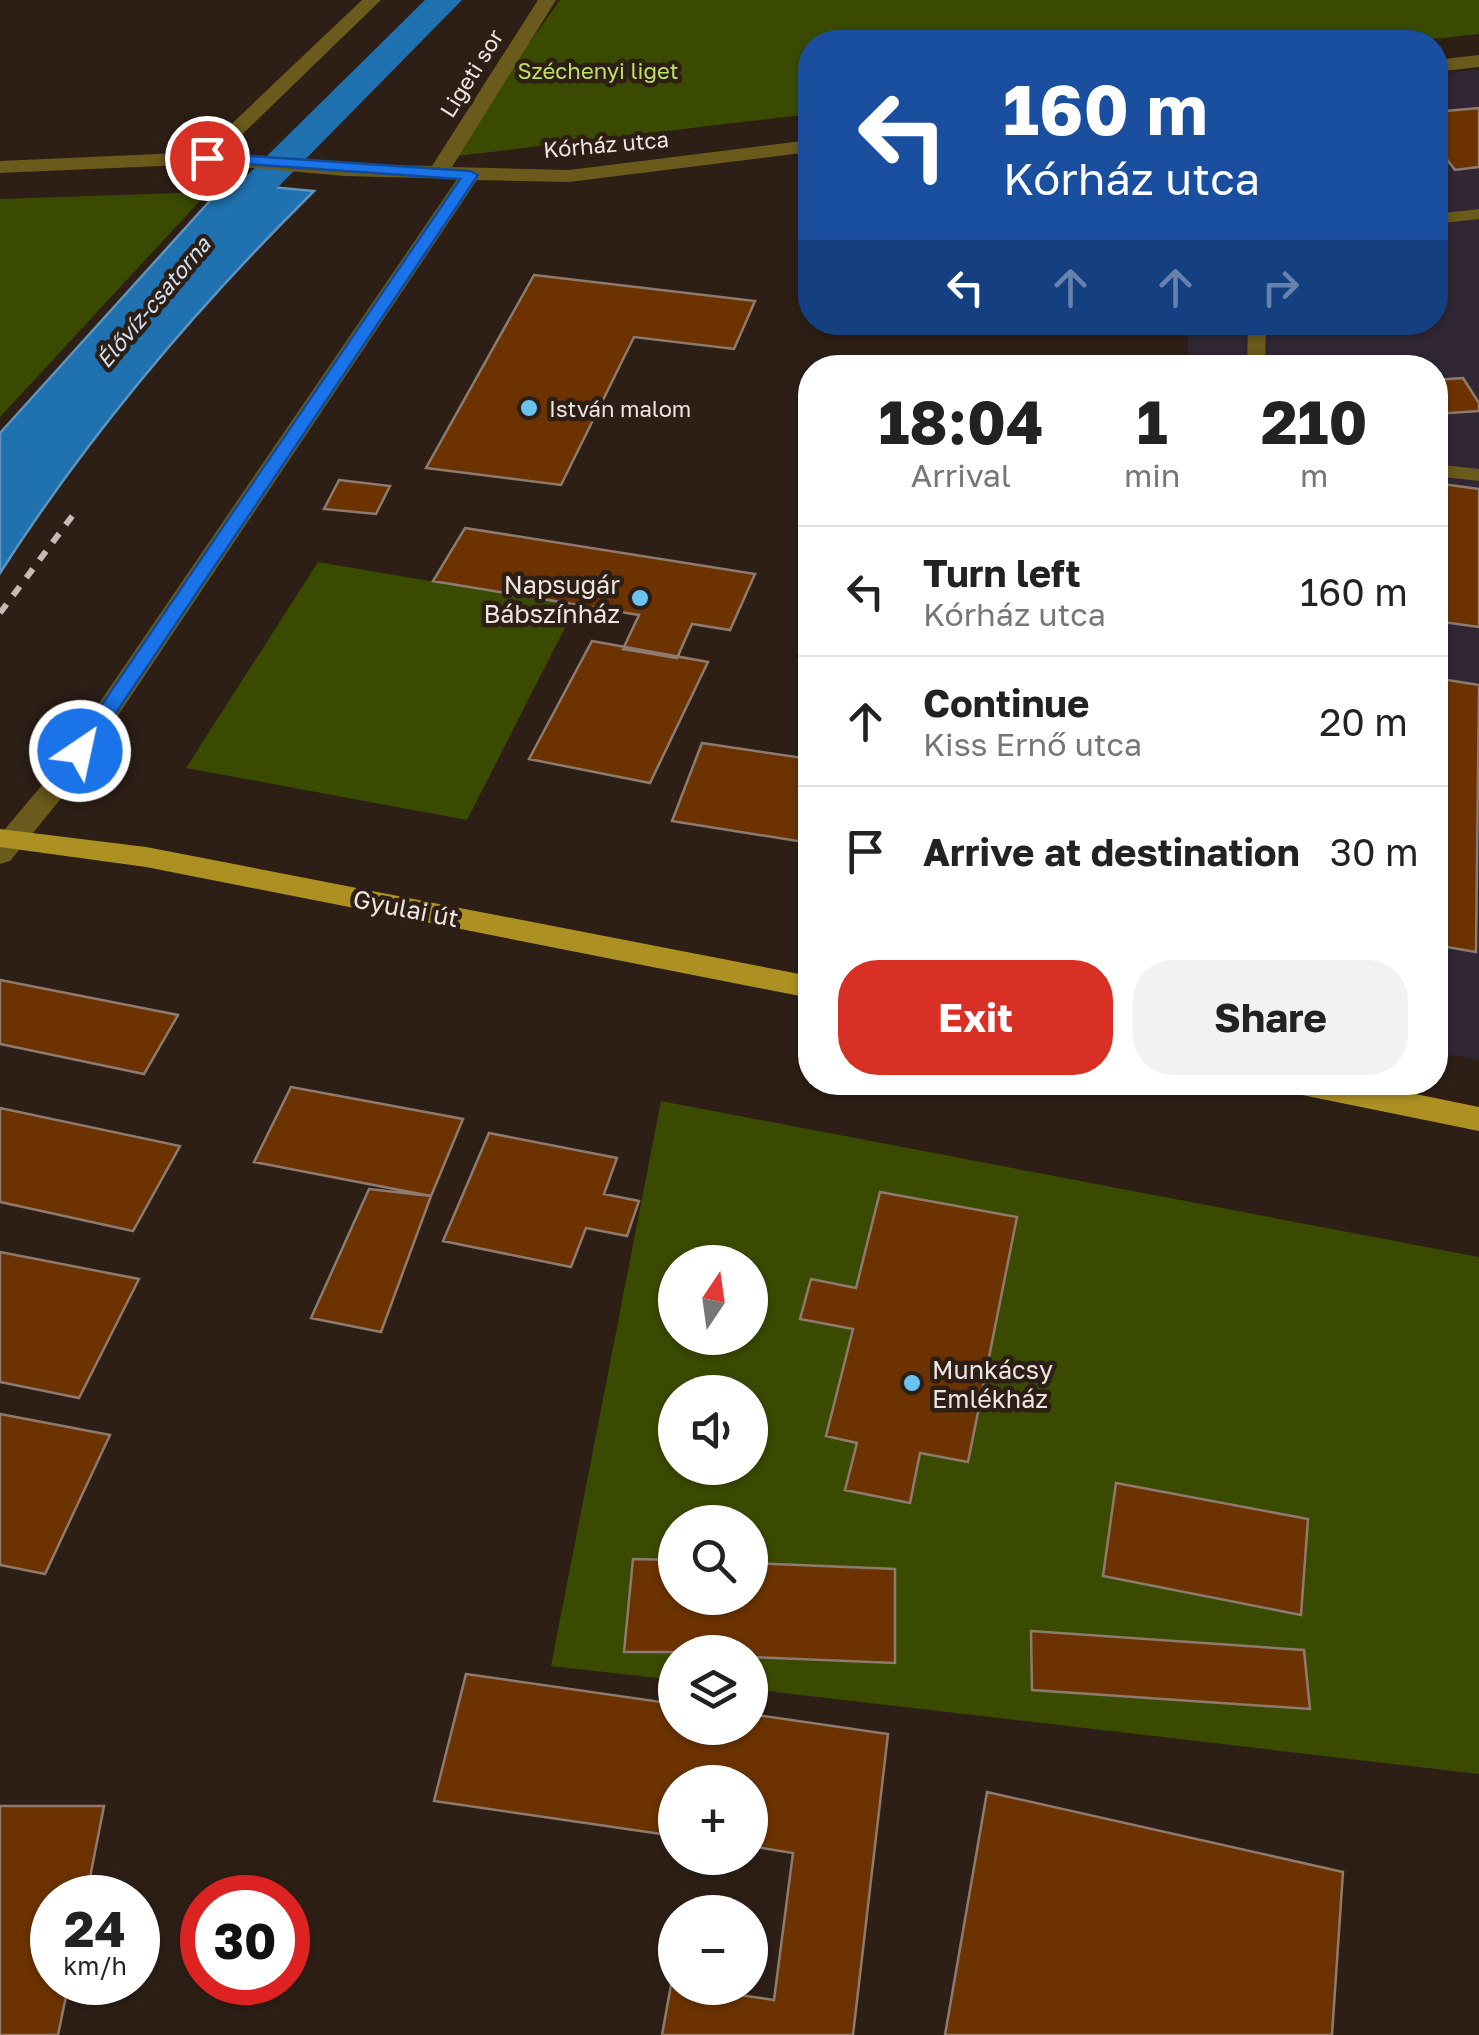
<!DOCTYPE html>
<html lang="en">
<head>
<meta charset="utf-8">
<style>
  body { margin:0; font-family:"Golos Text",sans-serif; background:#f2f2f2; color:#222; height:100vh; display:flex; flex-direction:column; font-size:38px; white-space:nowrap }
  * { box-sizing:border-box; margin:0 }
  p { font-size:32px; color:#767676 }
  .icon { flex:none; width:55px; height:55px; fill:none; stroke:currentColor; stroke-width:2; stroke-linecap:round; stroke-linejoin:round }
  .map { position:relative; flex:1; overflow:hidden }
  .panel { position:absolute; left:798px; top:355px; width:650px; height:740px; display:flex; flex-direction:column; background:#fff; border-radius:40px; box-shadow:0 2px 8px #0004 }
  .panel>* { flex:none }
  .hud { position:absolute; left:798px; top:30px; width:650px; height:305px; border-radius:40px; box-shadow:0 2px 8px #0004; background:#1a4fa0; color:#fff; overflow:hidden }
  .needle { width:65px; rotate:13deg }
  .buttons { position:absolute; left:658px; top:1245px; display:grid; gap:20px }
  .buttons a { display:grid; place-items:center; width:110px; height:110px; border-radius:50%; background:#fff; box-shadow:0 2px 8px #0004; font-size:50px }
  .speed { position:absolute; left:30px; top:1875px; display:flex; gap:20px; font-size:50px; font-weight:700; text-align:center }
  .speed>* { display:grid; place-content:center; width:130px; height:130px; border-radius:50%; background:#fff; box-shadow:0 2px 8px #0004; line-height:1 }
  .speed small { font-size:25px; font-weight:400 }
  .speed .limit { border:15px solid #d22; background:#fff; color:#111 }
  .pin { position:absolute; display:grid; place-items:center; width:85px; height:85px; color:#fff; margin:-42px; border:5px solid #fff; border-radius:50%; box-shadow:0 2px 10px #0007 }
  .me { position:absolute; width:110px; margin:-55px; rotate:34deg; stroke-linejoin:round; filter:drop-shadow(0 0 8px #0008) }
  .turn { display:flex; align-items:center; gap:35px; height:210px; padding:0 40px; font-size:45px }
  .turn .icon { width:130px; height:130px; stroke-width:2.5 }
  .turn b { display:block; font-size:70px; line-height:85px }
  .lanes { display:flex; align-items:center; height:95px; padding:0 40px; background:#0003; justify-content:center; gap:50px; direction:ltr }
  .lanes .off { opacity:.35 }
  .eta { display:flex; justify-content:space-evenly; align-items:center; height:170px; text-align:center }
  .eta b { font-size:60px; font-weight:700; line-height:70px }
  .cta { display:flex; gap:20px; margin-top:auto; padding:20px 40px }
  .cta a { flex:1; height:115px; border-radius:40px; background:#d93025; color:#fff; font-size:40px; font-weight:700; line-height:115px; text-align:center }
  .cta a+a { background:#f2f2f2; color:#222 }
  ul { padding:0; list-style:none }
  li { display:flex; align-items:center; gap:30px; height:130px; padding:0 40px; border-top:2px solid #e0e0e0 }
  li div { flex:1 }
  li b { display:block; font-size:38px }
  li em { font-style:normal }
  .map>svg:first-child { display:block }
</style>
</head>
<body>
<div class="map">
<svg width="1479" height="2035" viewBox="0 0 1479 2035">
  <rect width="100%" height="100%" fill="#2d1f16"/>
  <path fill="#302634" d="M 1479,69 L 1479,1060 L 1435,1052 L 1435,368 L 1189,367 L 1187,323 L 1435,322 L 1435,75 Z"/>
  <path fill="#3a4b00" fill-rule="evenodd" d="M 560,0 L 1479,0 L 1479,34 L 1407,42 L 810,42 L 810,114 L 448,157 Z
    M 208,192 L 0,417 L 0,199 Z
    M 318,562 L 576,606 L 467,820 L 186,768 Z
    M 661,1101 L 1479,1257 L 1479,1774 L 750,1689 L 750,1652 L 675,1652 L 675,1680 L 551,1666 ZM 675,1262 L 750,1262 L 750,1338 L 675,1338 ZM 675,1392 L 750,1392 L 750,1468 L 675,1468 ZM 675,1522 L 750,1522 L 750,1598 L 675,1598 Z"/>
  <path fill="#1f71b0" stroke="#5e94be" stroke-width="2.5" d="M 226,183 L 314,191 C 197,307 89,434 0,573 L 0,433 Z"/>
  <g fill="none" stroke-linecap="round" stroke-linejoin="round">
    <path fill="#1f71b0" fill-rule="evenodd" d="M 425,0 L 462,0 L 218,248 L 204,252 L 190,248 L 184,240 L 190,232 Z"/>
  </g>
  <path fill="#6c3300" stroke="#8d7b70" stroke-width="2.5" d="M 1479,108 L 1479,167 L 1455,170 L 1435,144 L 1435,112 Z
    M 534,275 L 755,301 L 734,349 L 634,337 L 561,485 L 426,468 Z
    M 1463,378 L 1479,403 L 1479,411 L 1435,414 L 1435,380 Z
    M 339,480 L 390,486 L 376,514 L 324,509 Z
    M 1435,483 L 1479,489 L 1479,627 L 1435,621 Z
    M 465,528 L 755,574 L 730,630 L 692,624 L 677,658 L 623,649 L 639,615 L 433,581 Z
    M 592,641 L 708,662 L 650,783 L 529,759 Z
    M 1435,678 L 1479,685 L 1476,952 L 1435,945 Z
    M 702,743 L 810,759 L 810,843 L 672,821 Z
    M 0,980 L 178,1015 L 144,1074 L 0,1044 Z
    M 291,1087 L 463,1119 L 431,1196 L 254,1162 Z
    M 0,1108 L 180,1146 L 133,1231 L 0,1202 Z
    M 489,1133 L 617,1158 L 604,1194 L 639,1201 L 627,1236 L 586,1228 L 571,1267 L 443,1241 Z
    M 369,1189 L 431,1196 L 381,1332 L 311,1318 Z
    M 880,1192 L 1017,1217 L 968,1462 L 920,1453 L 910,1503 L 845,1490 L 857,1443 L 826,1436 L 853,1329 L 800,1319 L 811,1279 L 856,1288 Z
    M 0,1252 L 139,1279 L 79,1398 L 0,1382 Z
    M 0,1414 L 110,1435 L 45,1574 L 0,1565 Z
    M 1116,1483 L 1308,1519 L 1301,1615 L 1103,1576 Z
    M 633,1559 L 675,1560 L 675,1598 L 750,1598 L 750,1563 L 895,1569 L 895,1663 L 750,1657 L 750,1652 L 624,1652 Z
    M 1031,1631 L 1304,1650 L 1310,1709 L 1032,1690 Z
    M 466,1674 L 675,1704 L 675,1728 L 750,1728 L 750,1714 L 888,1734 L 853,2035 L 662,2035 L 671,1985 L 774,2000 L 793,1853 L 750,1846 L 750,1782 L 675,1782 L 675,1836 L 434,1801 Z
    M 987,1792 L 1343,1872 L 1332,2035 L 945,2035 Z
    M 0,1806 L 104,1806 L 86,1898 L 52,1898 L 52,1982 L 69,1982 L 58,2035 L 0,2035 Z"/>
  <g fill="none" stroke-linecap="round" stroke-linejoin="round">
    <path fill="#6a5a1b" fill-rule="evenodd" d="M 1479,209 L 1479,219 L 1435,224 L 1435,214 Z
      M 1248,322 L 1266,322 L 1265,368 L 1247,368 Z
      M 1435,464 L 1479,469 L 1479,481 L 1435,476 Z"/>
    <path fill="#6a5a1b" fill-rule="evenodd" d="M 362,0 L 381,0 L 223,153 L 345,164 L 432,166 L 538,0 L 556,0 L 452,167 L 569,170 L 810,140 L 810,152 L 569,182 L 477,180 L 68,790 L 10,861 L 0,864 L 0,835 L 48,778 L 457,179 L 345,176 L 207,164 L 0,173 L 0,161 L 202,152 Z
      M 1479,55 L 1479,67 L 1435,72 L 1435,60 Z"/>
    <path fill="#ac9122" fill-rule="evenodd" d="M 0,829 L 146,847 L 810,976 L 810,998 L 146,867 L 0,847 Z
      M 1282,1082 L 1357,1082 L 1479,1107 L 1479,1131 L 1297,1094 L 1286,1090 Z"/>
    <path stroke="#c6bbb4" stroke-width="6" stroke-dasharray="11 11" stroke-linecap="butt" d="M 0,613 L 73,515"/>
  </g>
  <path fill="#1a73e8" stroke="#114b97" stroke-width="2.5" d="M 207,153 L 470,171 L 478,175 L 87,756 L 80,758 L 70,751 L 73,747 L 460,179 L 202,161 L 202,154 Z"/>
  <g fill="#69c3f1" stroke="#2d1f16" stroke-width="4">
    <circle cx="529" cy="408" r="10"/>
    <circle cx="640" cy="598" r="10"/>
    <circle cx="912" cy="1383" r="10"/>
  </g>
  <g text-anchor="middle" dominant-baseline="central" stroke-width="9" stroke-linejoin="round" paint-order="stroke">
    <g font-size="22" fill="#bee167" stroke="#2d1f16">
      <text x="598" y="70">Széchenyi liget</text>
    </g>
    <g font-size="22" fill="#f0e6e0" stroke="#2d1f16">
      <text transform="translate(471 73) rotate(-58)">Ligeti sor</text>
      <text transform="translate(606 144) rotate(-5)">Kórház utca</text>
    </g>
    <g font-size="22" font-style="italic" fill="#d0e2f4" stroke="#2d1f16">
      <text transform="translate(153 302) rotate(-50)">Élővíz-csatorna</text>
    </g>
    <g font-size="22" fill="#f0e6e0" stroke="#2d1f16" text-anchor="start">
      <text x="549" y="408">István malom</text>
    </g>
    <g font-size="25" fill="#f0e6e0" stroke="#2d1f16" text-anchor="end">
      <text x="620" y="584">Napsugár<tspan x="620" dy="29">Bábszínház</tspan></text>
      <text x="932" y="1369" text-anchor="start">Munkácsy<tspan x="932" dy="29">Emlékház</tspan></text>
    </g>
    <g font-size="25" fill="#f0e6e0" stroke="#2d1f16">
      <text transform="translate(406 908) rotate(11)">Gyulai út</text>
    </g>
  </g>
</svg>
<div class="buttons">
<a><svg class="needle" viewBox="-14 -14 28 28"><path d="M0-13l5 13h-10z" fill="#e53935"/><path d="M0 13l5-13h-10z" fill="#767676"/></svg></a>
<a><svg class="icon" aria-label="sound" viewBox="0 0 24 24"><path d="M4 9h4l5-4v14l-5-4H4zM17 9q2 3 0 6"/></svg></a>
<a><svg class="icon" aria-label="search" viewBox="0 0 24 24"><circle cx="10" cy="10" r="6"/><path d="M15 15l6 6"/></svg></a>
<a><svg class="icon" aria-label="layers" viewBox="0 0 24 24"><path d="M12 4l9 5-9 5-9-5zM3 14l9 5 9-5"/></svg></a>
<a>+</a>
<a>−</a>
</div>
<div class="speed"><div>24<small>km/h</small></div><div class="limit">30</div></div>
<div class="pin" style="left:207px;top:158px;background:#d93025"><svg class="icon" aria-label="arrive" viewBox="0 0 24 24"><path d="M6 21V4h12l-3 4 3 4H6"/></svg></div>
<svg class="me" style="left:80px;top:751px" viewBox="-20 -20 40 40"><circle r="17" fill="#1a73e8" stroke="#fff" stroke-width="3"/><path d="M0-11L8 9 0 5-8 9z" fill="#fff"/></svg>
<div class="hud">
<div class="turn"><svg class="icon" aria-label="left" viewBox="0 0 24 24"><path d="M17 20v-9H6M10 6l-5 5 5 5"/></svg><div><b>160 m</b>Kórház utca</div></div>
<div class="lanes"><svg class="icon" aria-label="left" viewBox="0 0 24 24"><path d="M17 20v-9H6M10 6l-5 5 5 5"/></svg><svg class="icon off" aria-label="ahead" viewBox="0 0 24 24"><path d="M12 20V5M6 11l6-6 6 6"/></svg><svg class="icon off" aria-label="ahead" viewBox="0 0 24 24"><path d="M12 20V5M6 11l6-6 6 6"/></svg><svg class="icon off" aria-label="right" viewBox="0 0 24 24"><path d="M7 20v-9h11M14 6l5 5-5 5"/></svg></div>
</div>
<section class="panel">
<div class="eta">
<div><b>18:04</b><p>Arrival</p></div>
<div><b>1</b><p>min</p></div>
<div><b>210</b><p>m</p></div>
</div>
<ul>
<li><svg class="icon" aria-label="left" viewBox="0 0 24 24"><path d="M17 20v-9H6M10 6l-5 5 5 5"/></svg><div><b>Turn left</b><p>Kórház utca</p></div><em>160 m</em></li>
<li><svg class="icon" aria-label="ahead" viewBox="0 0 24 24"><path d="M12 20V5M6 11l6-6 6 6"/></svg><div><b>Continue</b><p>Kiss Ernő utca</p></div><em>20 m</em></li>
<li><svg class="icon" aria-label="arrive" viewBox="0 0 24 24"><path d="M6 21V4h12l-3 4 3 4H6"/></svg><div><b>Arrive at destination</b></div><em>30 m</em></li>
</ul>
<div class="cta"><a>Exit</a><a>Share</a></div>
</section>
</div>
</body>
</html>
